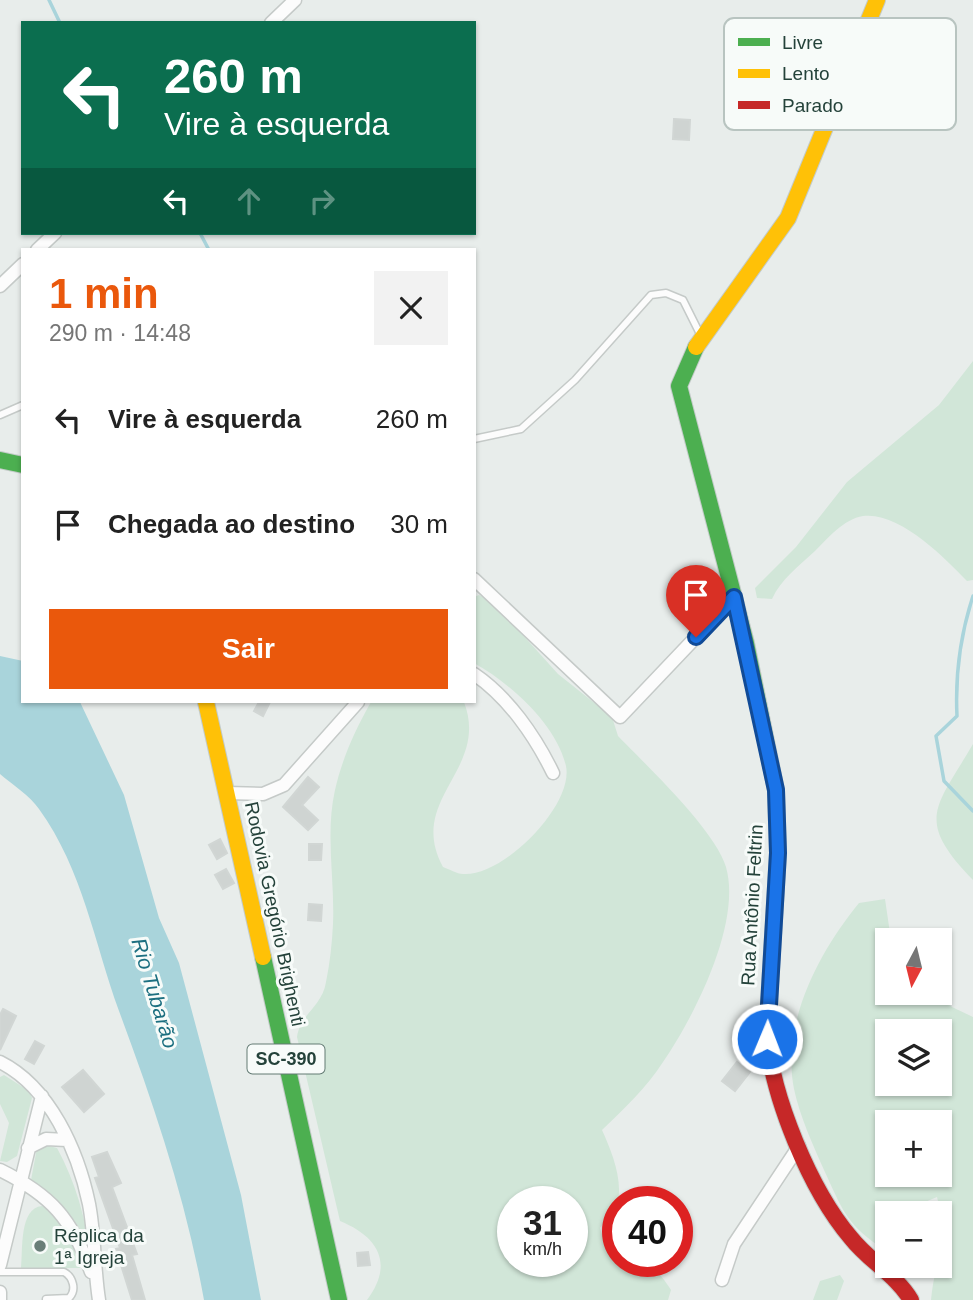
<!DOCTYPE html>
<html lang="pt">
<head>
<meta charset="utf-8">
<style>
  body { margin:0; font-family:Arial,sans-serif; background:#f2f2f2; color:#222; height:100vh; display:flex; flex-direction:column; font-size:26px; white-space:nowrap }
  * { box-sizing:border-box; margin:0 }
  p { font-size:23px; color:#767676 }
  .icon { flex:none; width:38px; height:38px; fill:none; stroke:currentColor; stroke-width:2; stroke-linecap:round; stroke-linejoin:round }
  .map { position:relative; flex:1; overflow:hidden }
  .panel { position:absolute; left:21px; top:248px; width:455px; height:455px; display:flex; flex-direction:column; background:#fff; border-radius:0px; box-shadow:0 2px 5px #0004 }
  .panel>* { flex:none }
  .banner { position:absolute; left:21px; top:21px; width:455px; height:214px; border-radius:0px; box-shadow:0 2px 5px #0004; background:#0b6e4f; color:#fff; overflow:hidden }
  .needle { width:46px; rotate:187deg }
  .tools { position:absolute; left:875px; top:928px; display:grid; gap:14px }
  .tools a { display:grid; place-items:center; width:77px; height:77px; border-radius:0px; background:#fff; box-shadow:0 2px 5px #0004; font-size:35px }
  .speed { position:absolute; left:497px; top:1186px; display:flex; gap:14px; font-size:35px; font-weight:700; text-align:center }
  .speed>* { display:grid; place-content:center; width:91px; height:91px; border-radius:50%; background:#fff; box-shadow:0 2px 5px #0004; line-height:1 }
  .speed small { font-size:18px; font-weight:400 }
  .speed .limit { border:10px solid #d22; background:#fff; color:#111 }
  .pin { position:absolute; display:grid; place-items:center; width:60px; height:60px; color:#fff; margin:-72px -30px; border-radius:50% 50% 50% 0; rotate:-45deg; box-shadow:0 0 7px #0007 }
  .pin .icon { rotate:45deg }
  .me { position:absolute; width:77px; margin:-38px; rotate:1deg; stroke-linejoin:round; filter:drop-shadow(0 0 5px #0008) }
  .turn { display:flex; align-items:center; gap:24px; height:147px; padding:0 28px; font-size:32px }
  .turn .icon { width:91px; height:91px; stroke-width:2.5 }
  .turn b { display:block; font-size:49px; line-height:60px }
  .lanes { display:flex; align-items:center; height:66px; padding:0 28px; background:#0003; justify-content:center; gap:35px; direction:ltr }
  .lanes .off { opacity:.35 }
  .round { display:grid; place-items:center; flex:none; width:74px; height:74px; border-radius:0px; background:#f2f2f2 }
  .summary { display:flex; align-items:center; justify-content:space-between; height:119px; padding:0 28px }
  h1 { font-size:42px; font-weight:600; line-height:52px; color:#ea580c }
  .button { display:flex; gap:14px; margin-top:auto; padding:14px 28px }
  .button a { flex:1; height:80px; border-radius:0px; background:#ea580c; color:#fff; font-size:28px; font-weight:600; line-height:80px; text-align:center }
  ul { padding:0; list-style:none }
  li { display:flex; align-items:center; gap:21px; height:105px; padding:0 28px }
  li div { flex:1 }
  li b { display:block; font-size:26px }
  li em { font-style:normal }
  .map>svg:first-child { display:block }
</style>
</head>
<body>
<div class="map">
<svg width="973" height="1300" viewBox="0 0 973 1300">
  <rect width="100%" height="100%" fill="#e8edeb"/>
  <path fill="#d1e6d8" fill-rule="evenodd" d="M 973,361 L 973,580 L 967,581 C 945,558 899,511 863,516 C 844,519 828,538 815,551 C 799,566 781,579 772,599 L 757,598 L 755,588 L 796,547 L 847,482 L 939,405 Z
    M 479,595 L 494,603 L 558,674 L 612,717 L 618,736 C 647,766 715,830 726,867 C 742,923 694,1017 663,1062 C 647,1087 624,1109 602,1130 C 612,1152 627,1188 614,1211 C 611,1217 604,1223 600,1228 L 606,1247 L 618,1254 L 618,1262 C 647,1262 655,1265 671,1290 L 668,1300 L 367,1300 C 394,1264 379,1237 340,1221 L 297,1037 C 300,1014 322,1007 326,982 C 330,963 332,943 333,924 C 335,880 325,834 335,790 C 342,759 355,730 371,702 L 464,702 C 490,770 406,799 443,867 C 449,869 457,874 463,874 C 503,877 574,805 566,766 C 556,724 510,683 474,663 L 474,597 ZM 513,1202 L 572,1202 L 572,1262 L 513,1262 Z
    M 973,744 L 973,880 C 914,819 936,808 973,744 Z
    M 885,899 L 891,940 L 887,940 L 887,992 L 935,992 L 952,1007 L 973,1017 L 973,1300 L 931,1300 C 935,1257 949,1244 937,1197 L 925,1202 L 915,1213 L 887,1213 L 887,1240 L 879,1246 C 845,1223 841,1206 824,1170 C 813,1145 800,1117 794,1089 C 781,1023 819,952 859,903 ZM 887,1031 L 940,1031 L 940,1083 L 887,1083 ZM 887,1122 L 940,1122 L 940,1174 L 887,1174 Z
    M 4,1075 L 29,1091 L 32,1098 L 17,1156 L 7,1162 L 0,1161 L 9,1123 L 0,1104 L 0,1077 Z
    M 45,1145 L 57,1148 C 76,1183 85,1217 91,1256 C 79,1216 61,1205 31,1180 L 37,1148 Z
    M 42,1206 C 64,1215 74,1247 80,1268 L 21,1268 C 23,1250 19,1208 42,1206 Z
    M 840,1275 L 844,1281 L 837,1300 L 813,1300 L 820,1281 Z"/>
  <path fill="#a9d4db" d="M 0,656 L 23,661 L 23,702 L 80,702 L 124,795 L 159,918 L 179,963 L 241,1195 L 261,1300 L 204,1300 C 186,1200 154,1105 119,1011 C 94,942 83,870 39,809 C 30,796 13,785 0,774 Z"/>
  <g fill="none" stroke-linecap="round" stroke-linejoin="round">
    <path stroke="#a9d4db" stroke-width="3.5" d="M 49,0 L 60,23
      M 200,233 L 209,250
      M 973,596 C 960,636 955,675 957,716 L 936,736 L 944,781 L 973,811"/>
  </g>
  <path fill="#cfd4d2" stroke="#d1d6d4" stroke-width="2" d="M 674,119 L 690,120 L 689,140 L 673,139 Z
    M 259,702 L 270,702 L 263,716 L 254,711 Z
    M 308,777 L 319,787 L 302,805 L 318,820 L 308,830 L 283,807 Z
    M 220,839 L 227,853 L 217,859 L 209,845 Z
    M 309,844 L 322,844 L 321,860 L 309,860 Z
    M 226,869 L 234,883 L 223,889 L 215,875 Z
    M 309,904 L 322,905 L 321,921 L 308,920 Z
    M 3,1009 L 16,1016 L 0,1050 L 0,1015 Z
    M 35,1041 L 44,1046 L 34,1064 L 25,1059 Z
    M 737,1062 L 750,1072 L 735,1091 L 722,1081 Z
    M 83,1070 L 104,1094 L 84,1112 L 62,1087 Z
    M 107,1152 L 121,1183 L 112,1187 L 137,1254 L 132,1255 L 145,1300 L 132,1300 L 116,1249 L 120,1248 L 95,1178 L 99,1177 L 92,1157 Z
    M 368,1252 L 370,1265 L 358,1266 L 357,1253 Z"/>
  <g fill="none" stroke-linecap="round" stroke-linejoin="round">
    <defs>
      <path id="lane" d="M 0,415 L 23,405
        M 474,439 L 521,429 L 575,380 L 651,295 L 666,293 L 683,300 L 701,336
        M 0,1272 L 64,1272 C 73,1277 77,1290 69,1298 L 46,1299"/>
      <path id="street" d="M 271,23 L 295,0
        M 37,250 L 55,233
        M 0,286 L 23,264
        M 474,579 L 620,717 L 734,597
        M 474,674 C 508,697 535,736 553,773
        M 227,793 L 263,794 L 284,785 L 358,702
        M 0,1062 C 50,1087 78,1151 89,1204 C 95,1235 94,1268 99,1300
        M 28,1148 L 46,1139 L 67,1140
        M 0,1170 C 51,1195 72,1219 91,1272
        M 0,1265 L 42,1096
        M 722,1280 L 734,1244 L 799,1146
        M 0,1292 L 0,1300"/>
      <path id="fast" d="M 696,347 L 679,386 L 746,643 L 776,790 L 778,853 L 767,1035
        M 0,460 L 23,465
        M 263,957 L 339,1300"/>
      <path id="slow" d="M 696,347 L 788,218 L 877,0
        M 206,702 L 263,957"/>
      <path id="jam" d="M 767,1035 C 772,1097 810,1190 851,1238 C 869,1261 896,1275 911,1300"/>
    </defs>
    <use href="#lane" stroke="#c5cac8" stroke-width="9"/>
    <use href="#street" stroke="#c5cac8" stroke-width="15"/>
    <use href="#fast" stroke="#c3cbc8" stroke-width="18"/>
    <use href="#slow" stroke="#c3cbc8" stroke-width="18"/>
    <use href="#jam" stroke="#c3cbc8" stroke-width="18"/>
    <use href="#lane" stroke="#fcfcfc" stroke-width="6"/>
    <use href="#street" stroke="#fcfcfc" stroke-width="12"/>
    <use href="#fast" stroke="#4caf50" stroke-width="16"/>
    <use href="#slow" stroke="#ffc107" stroke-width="16"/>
    <use href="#jam" stroke="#c62828" stroke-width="16"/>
  </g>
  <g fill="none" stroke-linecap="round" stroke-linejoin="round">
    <defs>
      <path id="route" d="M 696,637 L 734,597 L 776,790 L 778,853 L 767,1039"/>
    </defs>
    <use href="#route" stroke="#114b97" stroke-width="18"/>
    <use href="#route" stroke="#1a73e8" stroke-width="12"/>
  </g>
  <circle fill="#697e78" stroke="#f7fbf9" stroke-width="2.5" cx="40" cy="1246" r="7"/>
  <g text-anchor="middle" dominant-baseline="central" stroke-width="6" stroke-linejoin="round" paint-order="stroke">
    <rect fill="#f7fbf9" stroke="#637a73" stroke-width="2" x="247.5" y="1044.5" width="77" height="29" rx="5"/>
    <g font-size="18" font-weight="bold" fill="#24423a">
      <text x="286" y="1059">SC-390</text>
    </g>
    <g font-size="19" fill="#24423a" stroke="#f7fbf9">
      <text transform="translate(752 905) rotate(-87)">Rua Antônio Feltrin</text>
      <text transform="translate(275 914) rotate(78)">Rodovia Gregório Brighenti</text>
    </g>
    <g font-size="19" fill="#24423a" stroke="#f7fbf9" text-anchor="start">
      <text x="54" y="1235">Réplica da<tspan x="54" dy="22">1ª Igreja</tspan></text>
    </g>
    <g font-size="21" font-style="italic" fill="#1c6f80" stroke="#f7fbf9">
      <text transform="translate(155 993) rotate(73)">Rio Tubarão</text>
    </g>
  </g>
  <rect x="724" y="18" width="232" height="112" rx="10" fill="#f7fbf9" stroke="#b8c4c0" stroke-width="2"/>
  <rect x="738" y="38" width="32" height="8" fill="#4caf50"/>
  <rect x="738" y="69" width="32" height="9" fill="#ffc107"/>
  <rect x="738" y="101" width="32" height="8" fill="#c62828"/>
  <g font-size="19" fill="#24423a">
    <text x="782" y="49">Livre</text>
    <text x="782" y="80">Lento</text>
    <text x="782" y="112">Parado</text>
  </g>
</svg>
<div class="tools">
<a><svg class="needle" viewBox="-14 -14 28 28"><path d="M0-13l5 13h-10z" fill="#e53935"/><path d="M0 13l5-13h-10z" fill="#767676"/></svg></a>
<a><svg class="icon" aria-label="layers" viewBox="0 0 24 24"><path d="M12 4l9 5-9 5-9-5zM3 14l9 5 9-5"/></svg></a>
<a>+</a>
<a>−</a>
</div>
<div class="speed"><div>31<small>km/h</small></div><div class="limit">40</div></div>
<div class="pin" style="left:696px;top:637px;background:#d93025"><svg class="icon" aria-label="arrive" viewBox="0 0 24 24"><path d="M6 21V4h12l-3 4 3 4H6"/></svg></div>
<svg class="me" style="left:767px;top:1039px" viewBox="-20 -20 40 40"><circle r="17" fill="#1a73e8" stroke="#fff" stroke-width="3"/><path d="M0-11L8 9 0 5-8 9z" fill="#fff"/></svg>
<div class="banner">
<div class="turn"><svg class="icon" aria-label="left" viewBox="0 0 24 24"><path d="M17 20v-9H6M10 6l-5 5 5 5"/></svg><div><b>260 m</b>Vire à esquerda</div></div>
<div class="lanes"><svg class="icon" aria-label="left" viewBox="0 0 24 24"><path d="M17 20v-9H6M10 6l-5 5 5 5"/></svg><svg class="icon off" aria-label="ahead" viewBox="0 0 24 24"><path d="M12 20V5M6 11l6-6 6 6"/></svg><svg class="icon off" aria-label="right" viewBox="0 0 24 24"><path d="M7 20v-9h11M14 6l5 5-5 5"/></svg></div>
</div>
<section class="panel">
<div class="summary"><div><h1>1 min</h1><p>290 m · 14:48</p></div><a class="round"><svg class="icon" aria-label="close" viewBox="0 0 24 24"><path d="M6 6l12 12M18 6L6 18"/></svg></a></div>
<ul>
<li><svg class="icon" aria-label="left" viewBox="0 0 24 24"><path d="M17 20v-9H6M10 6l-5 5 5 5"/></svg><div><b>Vire à esquerda</b></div><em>260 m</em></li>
<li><svg class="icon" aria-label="arrive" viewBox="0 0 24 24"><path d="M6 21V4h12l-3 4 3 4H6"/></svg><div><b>Chegada ao destino</b></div><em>30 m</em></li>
</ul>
<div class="button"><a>Sair</a></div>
</section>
</div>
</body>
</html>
